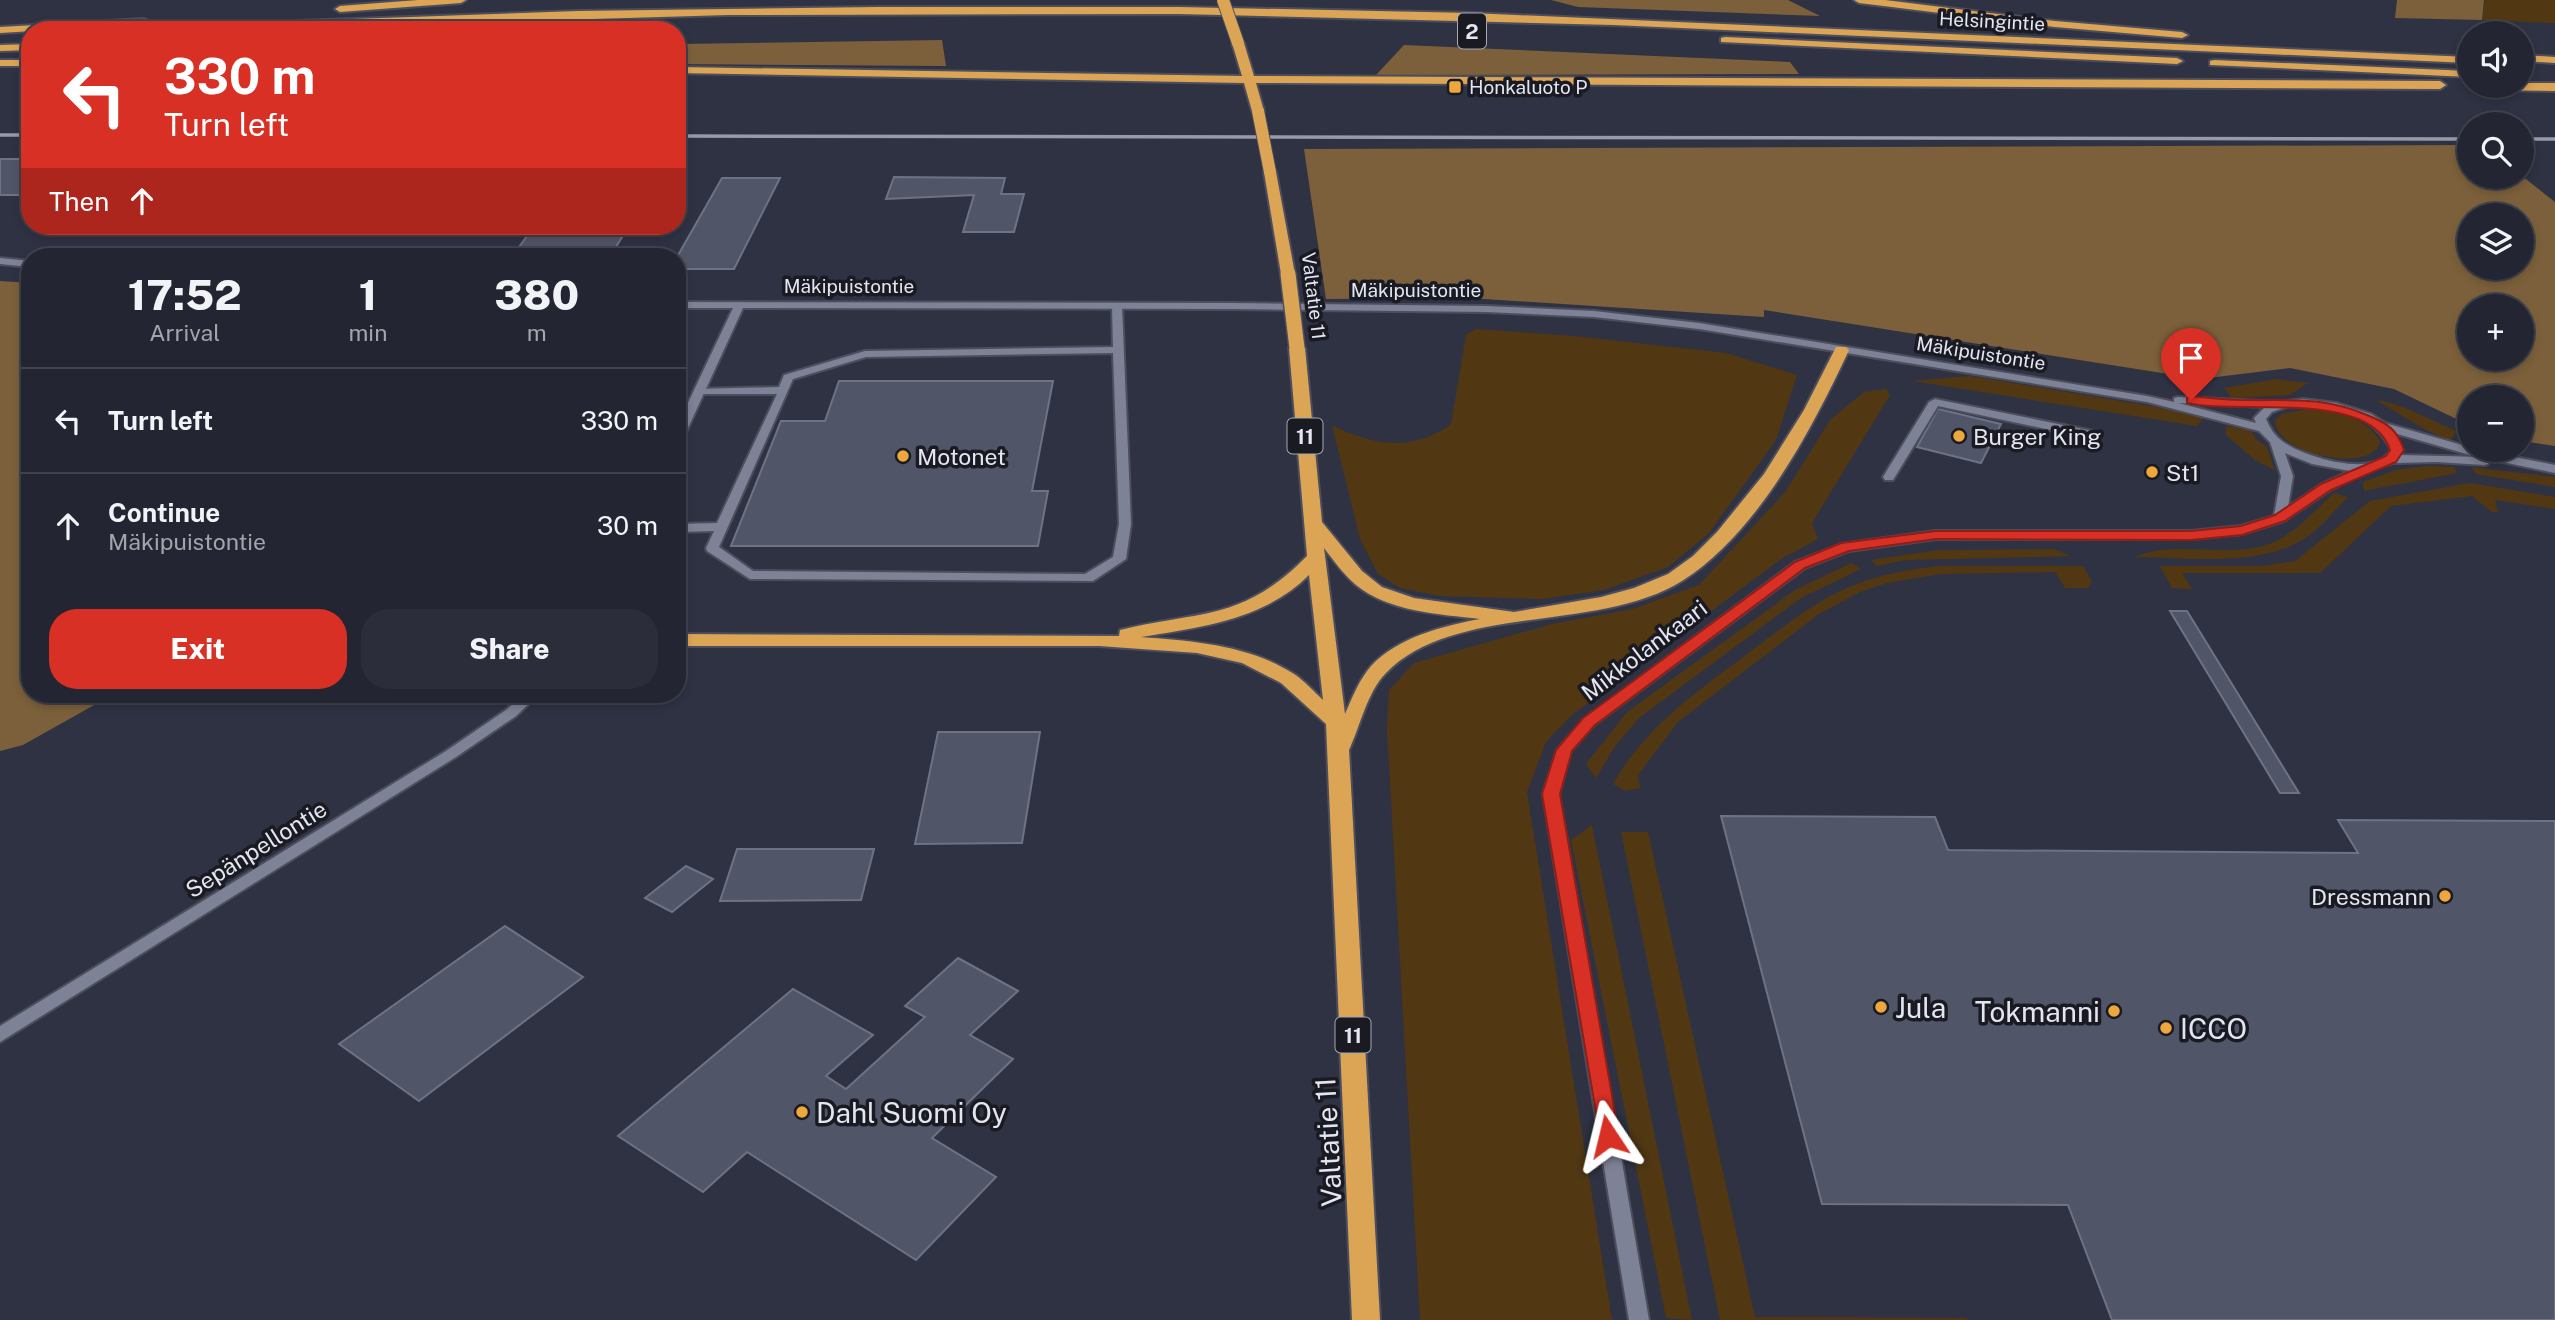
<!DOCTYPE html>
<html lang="en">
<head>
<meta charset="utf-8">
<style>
  body { margin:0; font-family:"Public Sans",sans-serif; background:#2b2e3a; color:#f1f3f6; height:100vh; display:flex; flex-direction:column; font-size:26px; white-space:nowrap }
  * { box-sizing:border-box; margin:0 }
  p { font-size:23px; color:#a3a5ac }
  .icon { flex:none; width:38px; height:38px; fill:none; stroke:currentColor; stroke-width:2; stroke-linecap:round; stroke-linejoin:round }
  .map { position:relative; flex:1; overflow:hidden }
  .panel { position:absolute; left:21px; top:248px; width:665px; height:455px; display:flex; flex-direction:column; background:#232632; border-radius:28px; box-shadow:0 4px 10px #0003,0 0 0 2px #40434d }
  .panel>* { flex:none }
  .hud { position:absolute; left:21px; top:21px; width:665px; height:214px; border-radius:28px; box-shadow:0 4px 10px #0003,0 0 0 2px #40434d; background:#d93025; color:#fff; overflow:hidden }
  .controls { position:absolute; left:2457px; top:21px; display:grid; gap:14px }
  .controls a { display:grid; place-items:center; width:77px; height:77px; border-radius:50%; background:#232632; box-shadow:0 4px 10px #0003,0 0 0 2px #40434d; font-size:35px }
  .pin { position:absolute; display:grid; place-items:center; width:60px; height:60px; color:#fff; margin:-72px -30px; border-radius:50% 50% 50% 0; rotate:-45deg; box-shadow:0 0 7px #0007 }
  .pin .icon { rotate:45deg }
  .me { position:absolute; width:77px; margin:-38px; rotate:350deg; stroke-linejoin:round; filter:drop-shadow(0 0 5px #0008) }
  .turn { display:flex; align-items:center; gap:24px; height:147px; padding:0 28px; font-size:32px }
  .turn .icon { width:91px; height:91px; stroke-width:2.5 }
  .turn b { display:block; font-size:49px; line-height:60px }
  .then { display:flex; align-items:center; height:66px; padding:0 28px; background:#0003; gap:14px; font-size:26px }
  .eta { display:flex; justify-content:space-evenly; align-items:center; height:119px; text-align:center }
  .eta b { font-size:42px; font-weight:800; line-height:49px }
  .button { display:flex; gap:14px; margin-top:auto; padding:14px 28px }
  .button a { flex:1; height:80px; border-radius:28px; background:#d93025; color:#fff; font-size:28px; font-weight:800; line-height:80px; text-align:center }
  .button a+a { background:#2b2e3a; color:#f1f3f6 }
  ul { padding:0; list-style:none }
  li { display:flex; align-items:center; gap:21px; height:105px; padding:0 28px; border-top:2px solid #40434d }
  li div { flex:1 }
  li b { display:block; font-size:26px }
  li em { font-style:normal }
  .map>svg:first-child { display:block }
</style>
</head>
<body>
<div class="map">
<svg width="2555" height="1320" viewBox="0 0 2555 1320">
  <rect width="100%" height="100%" fill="#2f3243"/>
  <path fill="#513813" d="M 2485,0 L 2555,0 L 2555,23 L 2482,20 Z
    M 1476,329 L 1575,336 L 1726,353 L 1797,375 L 1776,440 L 1709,533 L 1668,567 L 1604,590 L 1542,599 L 1440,596 L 1400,588 L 1378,574 L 1360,539 L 1332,425 C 1373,446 1413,452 1451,424 L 1466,335 Z
    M 1970,376 L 2169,409 L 2204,418 L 2197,426 L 1912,381 Z
    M 2276,379 L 2308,383 L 2290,395 L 2232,398 L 2224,388 Z
    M 1886,389 L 1890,395 L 1812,523 L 1818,539 L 1781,559 L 1572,715 L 1546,742 L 1527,792 L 1612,1320 L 1420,1320 L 1387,728 L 1389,690 L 1414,663 L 1552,624 L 1633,609 L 1699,585 L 1786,491 L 1830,420 L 1864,392 Z
    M 2376,400 C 2407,405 2429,420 2457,431 L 2450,441 L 2426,430 Z
    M 2307,409 C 2334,411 2365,416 2380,441 C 2375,475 2274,455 2275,420 L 2282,414 Z
    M 2226,426 L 2251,430 L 2256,439 L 2267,447 L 2275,470 L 2255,460 L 2226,435 Z
    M 2426,466 L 2454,467 L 2457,473 L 2364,491 L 2363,482 L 2396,470 Z
    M 2471,467 L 2555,477 L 2555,487 L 2476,474 Z
    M 2470,483 L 2555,497 L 2555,509 L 2495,500 L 2498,513 L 2492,512 L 2472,496 L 2391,506 L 2320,573 L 2182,573 L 2192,589 L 2172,588 L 2160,566 L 2262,566 L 2295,561 L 2370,501 Z
    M 2334,493 L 2348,497 C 2334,511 2321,528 2305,538 C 2260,568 2186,557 2134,557 C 2177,539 2226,559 2269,544 C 2295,534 2314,511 2334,493 Z
    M 2054,549 L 2071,556 L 1906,560 L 1877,566 L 1871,560 L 1938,550 Z
    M 1851,563 L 1861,569 L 1801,598 L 1639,718 L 1615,746 L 1596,778 L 1586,764 L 1627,712 L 1795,590 Z
    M 1937,566 L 2083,566 L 2092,581 L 2088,588 L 2065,588 L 2055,572 L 1941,574 L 1887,583 L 1860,592 L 1819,614 L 1678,722 L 1638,775 L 1640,788 L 1625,791 L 1613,784 C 1647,724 1701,689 1755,648 C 1786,625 1817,600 1854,585 C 1880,574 1909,570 1937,566 Z
    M 1592,825 L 1692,1320 L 1666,1318 L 1571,840 Z
    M 1621,832 L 1648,832 L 1755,1317 L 1965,1318 L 1969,1320 L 1720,1320 Z"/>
  <path fill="#7c603b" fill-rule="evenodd" d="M 1551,0 L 1788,0 L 1820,16 L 1578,7 Z
    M 2397,0 L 2484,0 L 2482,20 L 2395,18 Z
    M 942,40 L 946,66 L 677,64 L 679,44 Z
    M 1404,45 L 1790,62 L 1799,74 L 1376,75 Z
    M 2469,145 L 2469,177 L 2522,176 L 2555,202 L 2555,446 L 2522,441 L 2522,397 L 2469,397 L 2469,425 L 2394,389 L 2290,368 L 2200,379 L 1764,310 L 1764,317 L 1469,298 L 1326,299 L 1304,149 ZM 2522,215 L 2522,268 L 2469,268 L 2469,215 ZM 2522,306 L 2522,359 L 2469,359 L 2469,306 Z
    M 0,281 L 30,283 L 30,695 L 112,695 L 23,745 L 0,751 Z"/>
  <path fill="#515568" stroke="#6d7285" stroke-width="2" d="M 0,159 L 30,159 L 30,195 L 0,195 Z
    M 894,177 L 1005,178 L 1001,194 L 1024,194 L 1014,232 L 963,232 L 974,195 L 886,199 Z
    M 722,178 L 780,178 L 734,269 L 677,269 L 677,257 Z
    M 534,226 L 629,226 L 614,250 L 517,250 Z
    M 839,381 L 1053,381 L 1032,491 L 1048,491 L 1038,546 L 731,546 L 781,421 L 825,421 Z
    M 1938,409 L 2001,424 L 1981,463 L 1917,447 Z
    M 2170,611 L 2187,611 L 2299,793 L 2280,793 Z
    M 938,732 L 1040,732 L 1022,843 L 915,844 Z
    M 1721,816 L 1935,817 L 1948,850 L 2358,853 L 2338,820 L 2555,821 L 2555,1320 L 2112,1320 L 2068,1205 L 1822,1204 Z
    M 737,849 L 874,849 L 861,900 L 720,901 Z
    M 686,866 L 713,879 L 672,912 L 645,898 Z
    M 505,926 L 583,977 L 419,1101 L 339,1044 Z
    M 958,958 L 1018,991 L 970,1035 L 1013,1059 L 932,1138 L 996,1177 L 916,1260 L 747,1152 L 703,1192 L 618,1136 L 793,989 L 873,1035 L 826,1076 L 846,1089 L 925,1017 L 905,1006 Z"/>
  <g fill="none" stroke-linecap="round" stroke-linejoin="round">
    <defs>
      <path id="service" d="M 1117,303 L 1122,306 L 1131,524 L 1126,559 L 1093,581 L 750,579 L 707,551 L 706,548 L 714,531 L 677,532 L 677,524 L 717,523 L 777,394 L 700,394 L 694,391 L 696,389 L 779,387 L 784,375 L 865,351 L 1113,347 L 1112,306 ZM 1113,353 L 1119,524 L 1113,557 L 1085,574 L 753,571 L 719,547 L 793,379 L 866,357 Z
        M 1935,399 L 2093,431 L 2099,435 L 2093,439 L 1938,406 L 1893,480 L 1885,480 L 1883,477 L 1929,402 Z"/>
      <path id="tertiary" d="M 0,258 L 30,261 L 30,267 L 0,264 Z
        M 677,302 L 1234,303 L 1486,306 L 1594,311 L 1699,323 L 2147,396 L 2174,402 L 2174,398 L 2178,397 L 2280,402 L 2303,399 L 2336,403 L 2371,414 L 2385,423 L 2469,447 L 2469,450 L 2480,450 L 2555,465 L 2555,473 L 2488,459 L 2488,464 L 2484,465 L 2437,462 L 2393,463 L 2370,470 L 2330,490 L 2284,521 L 2242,534 L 2191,539 L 1936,539 L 1849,551 L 1805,568 L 1594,725 L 1571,751 L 1559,794 L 1649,1320 L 1629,1320 L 1543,794 L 1557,750 L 1584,719 L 1795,562 L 1841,544 L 1936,531 L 2191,531 L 2241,526 L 2274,516 L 2281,476 L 2270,442 L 2259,431 L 2147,402 L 1699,329 L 1594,317 L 1486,312 L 1234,309 L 743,308 L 683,439 L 677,443 L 677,426 L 733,308 L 677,308 ZM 2178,403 L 2265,407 L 2254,418 L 2256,423 ZM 2289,406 C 2328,406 2373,411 2391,450 C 2375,479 2303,457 2282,441 C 2274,435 2270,428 2266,419 L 2272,412 ZM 2394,433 L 2470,455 L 2482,457 L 2400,455 L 2403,450 ZM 2285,453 L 2312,464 L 2350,471 L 2322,484 L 2288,507 L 2293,476 Z
        M 523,695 L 538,695 L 516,716 L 456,757 L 0,1042 L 0,1026 L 446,751 L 506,710 Z"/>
      <path id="trunk" d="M 418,0 L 466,0 L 461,3 L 340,12 L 335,9 L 340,6 Z
        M 1854,0 L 1885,0 L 2055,21 L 2182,32 L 2188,35 L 2182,38 L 2055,27 L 1859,3 Z
        M 878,7 L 1179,7 L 1472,13 L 2469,57 L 2469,63 L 1614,25 L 1179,14 L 728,15 L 213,30 L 123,30 L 128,27 L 578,11 Z
        M 143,19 L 147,20 L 147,24 L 0,33 L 0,27 Z
        M 1725,37 L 2177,58 L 2183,61 L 2177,64 L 1721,42 L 1721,38 Z
        M 1238,40 L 1244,43 L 1254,76 L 2440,81 L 2446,85 L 2440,89 L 1256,83 L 1264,111 L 1258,115 L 1252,111 L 1244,83 L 677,73 L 677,67 L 1242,76 L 1232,43 Z
        M 30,44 L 30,50 L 0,51 L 0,45 Z
        M 2522,55 L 2555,57 L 2555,63 L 2522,61 Z
        M 0,60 L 30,60 L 30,66 L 0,66 Z
        M 2214,60 L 2469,71 L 2469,77 L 2210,65 L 2210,61 Z
        M 2522,83 L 2555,83 L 2555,91 L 2481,90 L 2475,86 L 2522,86 Z
        M 1270,168 L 1276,172 L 1295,274 L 1288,278 L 1281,274 L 1264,172 Z
        M 1297,343 L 1305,348 L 1322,522 L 1362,571 L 1382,587 L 1414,598 L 1514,612 L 1601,597 L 1634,588 L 1668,574 L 1693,556 L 1717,532 L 1764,474 L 1804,410 L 1836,347 L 1846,347 L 1849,350 C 1812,429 1758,533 1682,581 C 1599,633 1454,603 1386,673 C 1367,692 1360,727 1349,750 L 1380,1320 L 1352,1320 L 1326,724 L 1281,683 L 1242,663 L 1197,653 L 1099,646 L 677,646 L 677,634 L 1119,636 L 1120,630 C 1201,610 1242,622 1307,556 L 1289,348 ZM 1324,548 C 1334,561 1344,575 1356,585 C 1389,612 1439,614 1480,619 C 1443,626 1398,637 1371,666 C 1359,680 1352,698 1345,714 ZM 1309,575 L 1323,700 C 1314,692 1305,681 1294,674 C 1249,645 1193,641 1141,637 C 1201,627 1264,620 1309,575 Z"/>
    </defs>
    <use href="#service" stroke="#4c4e5d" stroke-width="4"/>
    <use href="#tertiary" stroke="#4c4e5d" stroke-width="4"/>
    <use href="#trunk" stroke="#4c4e5d" stroke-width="4"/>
    <use href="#service" fill="#7e8296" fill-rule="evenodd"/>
    <use href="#tertiary" fill="#7e8296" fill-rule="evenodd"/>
    <use href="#trunk" fill="#dca556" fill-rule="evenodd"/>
    <path stroke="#989aa8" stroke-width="3.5" d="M 0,135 L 30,135
      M 677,136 L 2469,139
      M 2522,139 L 2555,139"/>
    <defs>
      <path id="trunk-bridge-far1" d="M 1223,0 L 1238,43
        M 1258,111 L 1270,172"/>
      <path id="trunk-bridge" d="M 1288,274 L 1297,348"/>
    </defs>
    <use href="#trunk-bridge-far1" stroke="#4c4e5d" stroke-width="14" stroke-linecap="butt"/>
    <use href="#trunk-bridge" stroke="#4c4e5d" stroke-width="18" stroke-linecap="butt"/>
    <use href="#trunk-bridge-far1" stroke="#dca556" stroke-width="12"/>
    <use href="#trunk-bridge" stroke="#dca556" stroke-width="15"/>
  </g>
  <path fill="#d93025" stroke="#8d1f18" stroke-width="2" d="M 2191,396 C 2209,398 2227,400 2245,400 C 2293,401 2321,396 2367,415 C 2387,423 2397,429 2404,450 L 2396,462 L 2331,490 L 2285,521 L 2242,535 L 2191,540 L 1936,539 L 1849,551 L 1805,568 L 1595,725 L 1572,751 L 1560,794 L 1619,1136 L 1616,1142 L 1608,1144 L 1601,1142 L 1542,794 L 1556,750 L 1583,718 L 1795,562 L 1841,543 L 1936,531 L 2191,531 L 2241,526 L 2275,515 L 2321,484 L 2386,456 L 2390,450 C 2371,389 2237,415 2187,403 L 2187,398 Z"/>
  <g fill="#eea73d" stroke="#191a22" stroke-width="2.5">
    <rect x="1448" y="80" width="14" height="14" rx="3.5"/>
    <circle cx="1959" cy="436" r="7"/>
    <circle cx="903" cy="456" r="7"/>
    <circle cx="2152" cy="472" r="7"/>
    <circle cx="2445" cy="896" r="7"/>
    <circle cx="1881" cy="1007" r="7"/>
    <circle cx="2114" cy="1011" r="7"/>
    <circle cx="2166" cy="1028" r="7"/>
    <circle cx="802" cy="1112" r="7"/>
  </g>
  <g text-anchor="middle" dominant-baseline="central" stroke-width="7" stroke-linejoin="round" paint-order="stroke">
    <g font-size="19" fill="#e3e5f1" stroke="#191a22">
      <text transform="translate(1992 21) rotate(3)">Helsingintie</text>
      <text x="849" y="286">Mäkipuistontie</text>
      <text x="1416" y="290">Mäkipuistontie</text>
      <text transform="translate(1314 296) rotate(83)">Valtatie 11</text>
      <text transform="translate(1981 353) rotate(9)">Mäkipuistontie</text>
    </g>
    <g font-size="19" fill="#e3e5f1" stroke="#191a22" text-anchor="start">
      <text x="1469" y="87">Honkaluoto P</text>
    </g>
    <g fill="#191a22" stroke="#a6a8b3" stroke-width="2">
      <rect x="1458" y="13.5" width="28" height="35" rx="5"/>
      <rect x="1287.5" y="418.5" width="35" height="35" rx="5"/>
      <rect x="1335.5" y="1017.5" width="35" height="35" rx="5"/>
    </g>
    <g font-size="21" font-weight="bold" fill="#e3e5f1">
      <text x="1472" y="31">2</text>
      <text x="1305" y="436">11</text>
      <text x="1353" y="1035">11</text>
    </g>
    <g font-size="23" fill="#e3e5f1" stroke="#191a22" text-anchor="start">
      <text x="1973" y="436">Burger King</text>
      <text x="917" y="456">Motonet</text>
      <text x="2166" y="472">St1</text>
      <text x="2431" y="896" text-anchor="end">Dressmann</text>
    </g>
    <g font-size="23" fill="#e3e5f1" stroke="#191a22">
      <text transform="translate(1644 650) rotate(-37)">Mikkolankaari</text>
      <text transform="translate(256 849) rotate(-32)">Sepänpellontie</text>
    </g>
    <g font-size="28" fill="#e3e5f1" stroke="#191a22" text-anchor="start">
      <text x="1895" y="1007">Jula</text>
      <text x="2100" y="1011" text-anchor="end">Tokmanni</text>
      <text x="2180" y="1028">ICCO</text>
      <text x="816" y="1112">Dahl Suomi Oy</text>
    </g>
    <g font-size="28" fill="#e3e5f1" stroke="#191a22">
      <text transform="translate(1328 1142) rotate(-93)">Valtatie 11</text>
    </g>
  </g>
</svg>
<div class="controls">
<a><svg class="icon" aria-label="sound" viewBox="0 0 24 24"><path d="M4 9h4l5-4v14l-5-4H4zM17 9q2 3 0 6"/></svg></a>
<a><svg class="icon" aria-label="search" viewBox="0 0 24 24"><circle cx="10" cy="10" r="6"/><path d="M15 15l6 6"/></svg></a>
<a><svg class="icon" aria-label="layers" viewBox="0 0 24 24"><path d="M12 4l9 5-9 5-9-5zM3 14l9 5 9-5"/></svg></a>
<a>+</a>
<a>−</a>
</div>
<div class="pin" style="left:2191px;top:400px;background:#d93025"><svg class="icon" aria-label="arrive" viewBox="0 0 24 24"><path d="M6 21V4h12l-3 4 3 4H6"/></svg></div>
<svg class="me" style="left:1608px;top:1136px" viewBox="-20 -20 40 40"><path d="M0-17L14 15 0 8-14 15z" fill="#d93025" stroke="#fff" stroke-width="4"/></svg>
<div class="hud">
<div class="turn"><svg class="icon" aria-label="left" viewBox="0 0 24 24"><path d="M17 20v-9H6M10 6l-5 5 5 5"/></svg><div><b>330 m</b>Turn left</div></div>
<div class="then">Then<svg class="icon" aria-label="ahead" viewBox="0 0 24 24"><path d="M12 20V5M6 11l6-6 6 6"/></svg></div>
</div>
<section class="panel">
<div class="eta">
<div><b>17:52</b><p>Arrival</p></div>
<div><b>1</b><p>min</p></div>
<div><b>380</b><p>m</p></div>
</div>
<ul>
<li><svg class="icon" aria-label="left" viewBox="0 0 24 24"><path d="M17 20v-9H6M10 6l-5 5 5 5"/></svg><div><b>Turn left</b></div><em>330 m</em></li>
<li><svg class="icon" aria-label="ahead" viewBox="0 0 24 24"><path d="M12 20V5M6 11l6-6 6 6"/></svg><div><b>Continue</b><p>Mäkipuistontie</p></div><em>30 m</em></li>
</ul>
<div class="button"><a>Exit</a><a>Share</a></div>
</section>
</div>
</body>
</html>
